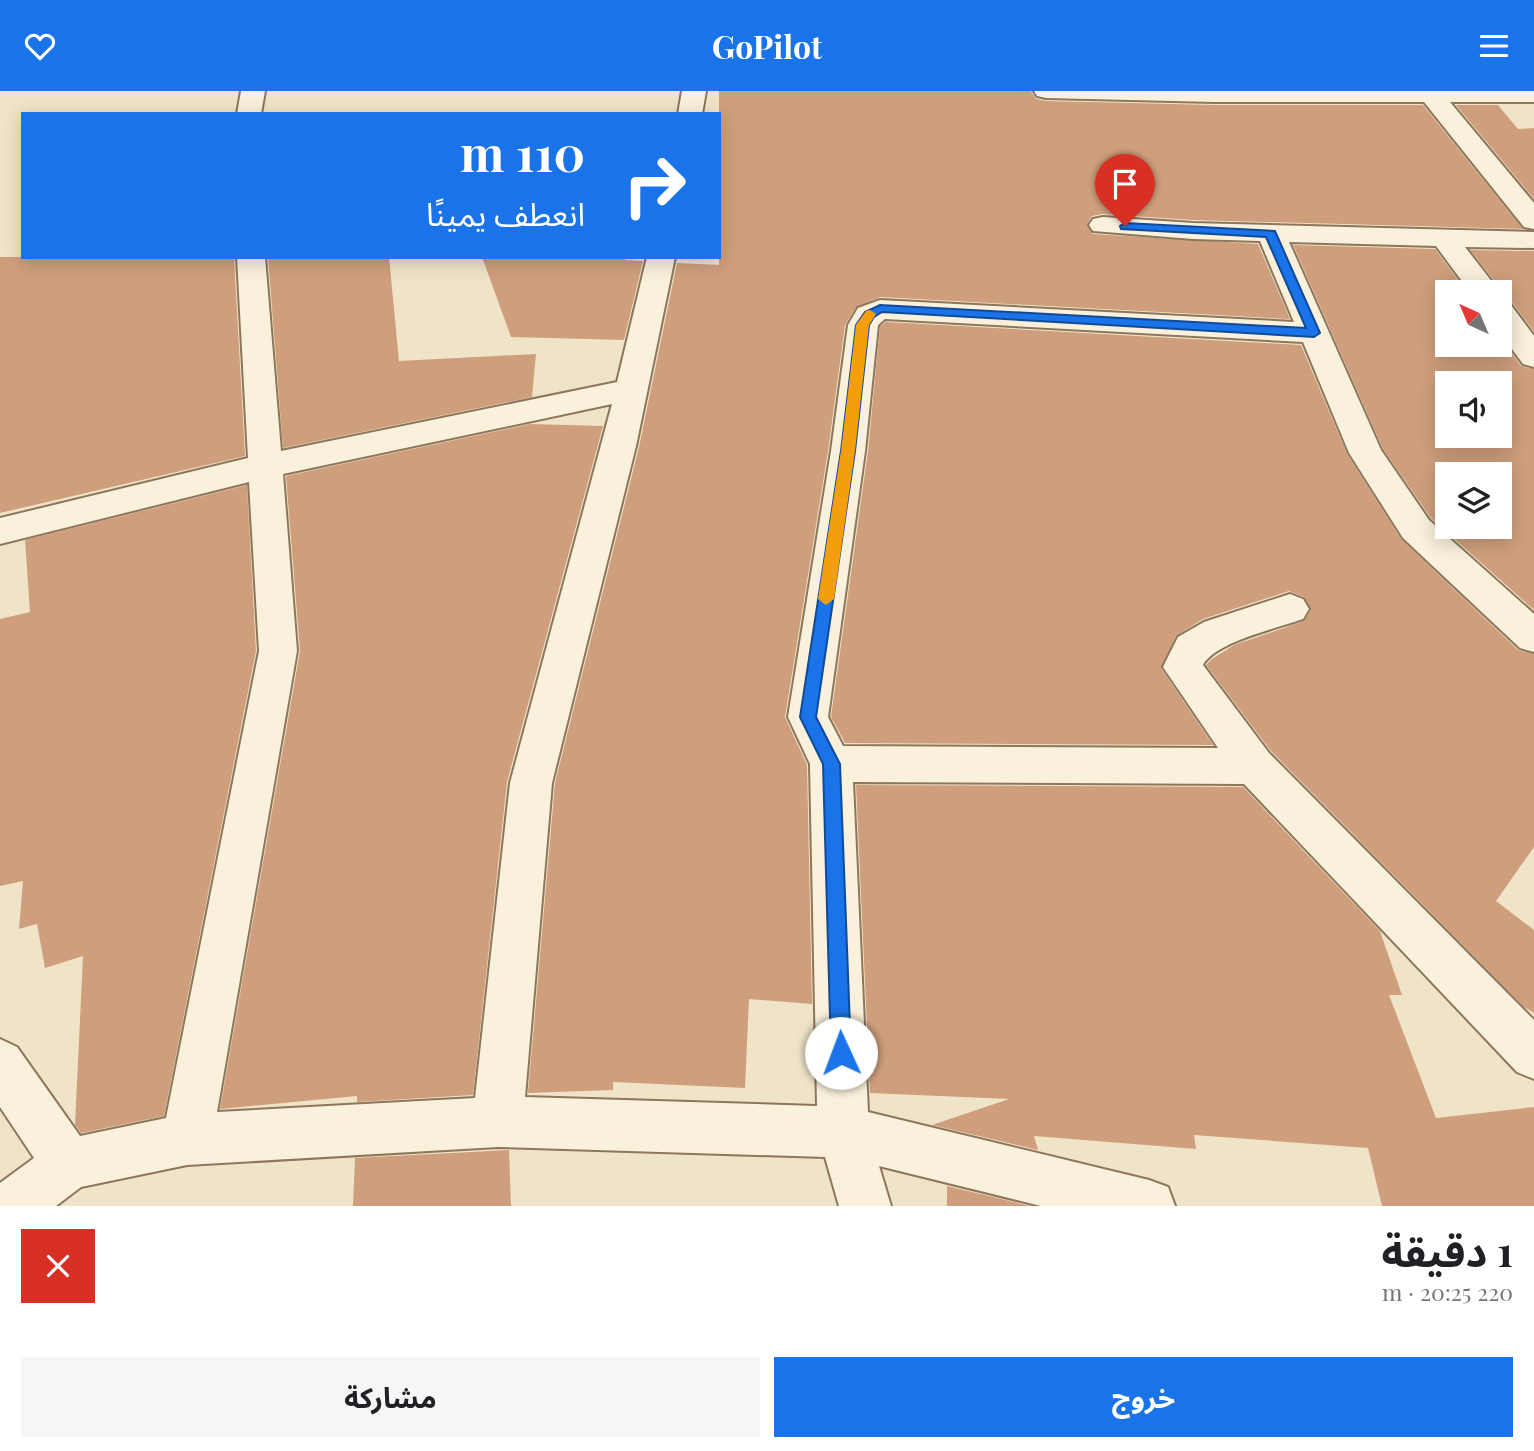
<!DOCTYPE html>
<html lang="ar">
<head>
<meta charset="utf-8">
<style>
  body { margin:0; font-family:"Playfair Display","Noto Sans Arabic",serif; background:#f6f6f6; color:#202124; direction:rtl; height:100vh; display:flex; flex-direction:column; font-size:26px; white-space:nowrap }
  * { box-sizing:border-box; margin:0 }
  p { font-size:23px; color:#757577 }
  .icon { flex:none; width:38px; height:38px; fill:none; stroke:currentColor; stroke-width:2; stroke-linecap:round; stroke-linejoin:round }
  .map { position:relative; height:1115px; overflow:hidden; direction:ltr }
  .sheet { display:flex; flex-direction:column; background:#fff; flex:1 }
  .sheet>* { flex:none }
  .top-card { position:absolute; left:21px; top:21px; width:700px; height:147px; border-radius:0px; box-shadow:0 4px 18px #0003; direction:rtl; background:#1a73e8; color:#fff; overflow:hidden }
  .needle { width:46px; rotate:316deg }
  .tools { position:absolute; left:1435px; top:189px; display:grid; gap:14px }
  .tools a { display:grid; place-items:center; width:77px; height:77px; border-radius:0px; background:#fff; box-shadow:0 4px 18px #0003; font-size:35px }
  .pin { position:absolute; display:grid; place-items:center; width:60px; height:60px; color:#fff; margin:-72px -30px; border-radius:50% 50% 50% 0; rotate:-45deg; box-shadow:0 0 7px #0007 }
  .pin .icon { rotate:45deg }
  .me { position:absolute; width:77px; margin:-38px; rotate:358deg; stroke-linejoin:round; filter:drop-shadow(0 0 5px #0008) }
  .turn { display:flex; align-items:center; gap:24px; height:147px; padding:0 21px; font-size:32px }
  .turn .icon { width:91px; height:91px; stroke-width:2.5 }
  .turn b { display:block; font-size:49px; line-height:60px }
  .round { display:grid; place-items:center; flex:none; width:74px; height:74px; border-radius:0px; background:#f6f6f6 }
  .summary { display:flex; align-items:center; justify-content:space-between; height:119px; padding:0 21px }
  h1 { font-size:42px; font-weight:700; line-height:52px }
  .primary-button { display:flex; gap:14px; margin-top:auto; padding:14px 21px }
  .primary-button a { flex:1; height:80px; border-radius:0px; background:#1a73e8; color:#fff; font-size:28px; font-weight:700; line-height:80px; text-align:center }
  .primary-button a+a { background:#f6f6f6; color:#202124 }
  header { display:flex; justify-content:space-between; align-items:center; height:91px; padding:0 21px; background:#1a73e8; color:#fff; font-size:32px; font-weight:700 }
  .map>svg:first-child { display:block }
</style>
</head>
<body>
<header><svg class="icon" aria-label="menu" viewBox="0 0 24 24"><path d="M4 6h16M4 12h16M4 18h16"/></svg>GoPilot<svg class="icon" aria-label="heart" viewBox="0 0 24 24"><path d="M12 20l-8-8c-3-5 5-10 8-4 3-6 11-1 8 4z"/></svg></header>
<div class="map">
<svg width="1534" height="1115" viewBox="0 0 1534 1115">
  <rect width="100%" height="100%" fill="#f0e4c8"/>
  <path fill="#cf9f7d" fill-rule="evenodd" d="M 719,0 L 1031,0 L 1036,8 L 1046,10 L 1214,14 L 1423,14 L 1523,138 L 1193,129 L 1102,123 L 1092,125 L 1087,133 L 1093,143 L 1258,153 L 1290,228 L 880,206 L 856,216 L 845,234 L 828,360 L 785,626 L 807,674 L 812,913 L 749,908 L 745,997 L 613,991 L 613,999 L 528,1002 L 555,692 L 639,356 L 677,172 L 719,174 Z
    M 1456,14 L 1498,14 L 1518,38 L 1534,37 L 1534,108 Z
    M 1293,154 L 1435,158 L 1467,201 L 1447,201 L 1447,254 L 1500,254 L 1500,246 L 1521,275 L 1534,278 L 1534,519 L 1431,427 L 1383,358 ZM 1447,292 L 1500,292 L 1500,345 L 1447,345 ZM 1447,383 L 1500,383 L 1500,436 L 1447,436 Z
    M 1470,159 L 1534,160 L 1534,241 L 1513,212 L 1500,210 L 1502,199 Z
    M 0,166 L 234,166 L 245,365 L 0,422 Z
    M 268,166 L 389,166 L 399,270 L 536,263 L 532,306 L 283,357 Z
    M 482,166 L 625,166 L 625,169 L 643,170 L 624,249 L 511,246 Z
    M 886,231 L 1301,254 L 1347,363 L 1401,448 L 1518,559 L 1534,563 L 1534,756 L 1496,810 L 1534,839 L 1534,922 L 1523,915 L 1271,660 L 1206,574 L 1212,568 L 1234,554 L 1304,530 L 1311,519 L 1304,506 L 1289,500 L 1203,528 L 1176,545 L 1161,577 L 1213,654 L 845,652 L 831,626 L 868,360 L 880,235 Z
    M 530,333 L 603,335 L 507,691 L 473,1004 L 357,1011 L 357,1005 L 220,1018 L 300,560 L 286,385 Z
    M 247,394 L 256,560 L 164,1025 L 81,1042 L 75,1034 L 83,865 L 45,877 L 37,833 L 19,838 L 23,790 L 0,795 L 0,528 L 30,521 L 25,449 Z
    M 856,694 L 1243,696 L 1380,840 L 1402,904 L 1389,904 L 1436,1027 L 1534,1016 L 1534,1115 L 1382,1115 L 1368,1057 L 1194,1044 L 1196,1058 L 1034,1045 L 1038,1059 L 932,1034 L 1009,1008 L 870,1002 Z
    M 509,1059 L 511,1115 L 353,1115 L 355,1067 Z
    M 947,1095 L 1030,1115 L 947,1115 Z"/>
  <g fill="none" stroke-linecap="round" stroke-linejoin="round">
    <defs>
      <path id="minor" d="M 241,0 L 265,0 L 261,23 L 237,23 Z
        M 682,0 L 706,0 L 702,23 L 678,23 Z
        M 1034,0 L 1534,0 L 1534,11 L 1450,11 L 1534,112 L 1534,138 L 1524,136 L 1424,11 L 1214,11 L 1046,7 L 1037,5 Z
        M 1103,126 L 1193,132 L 1534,141 L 1534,157 L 1465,156 L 1500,201 L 1470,201 L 1436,155 L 1289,151 L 1381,359 L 1429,429 L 1534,523 L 1534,561 L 1520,557 L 1403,447 L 1349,362 L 1303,251 L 885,228 L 878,234 L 865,360 L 828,626 L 843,655 L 1218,657 L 1163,576 L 1178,546 L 1204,531 L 1290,503 L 1303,508 L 1309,518 L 1303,528 C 1278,537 1215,551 1203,574 L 1269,662 L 1534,929 L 1534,988 L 1517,981 L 1244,693 L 853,691 L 868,1021 L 1149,1089 L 1168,1096 L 1175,1115 L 1041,1115 L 879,1075 L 891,1115 L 839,1115 L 825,1066 L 498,1056 L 187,1074 L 81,1096 L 56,1115 L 0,1115 L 0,1092 L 34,1067 L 0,1016 L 0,948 L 17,956 L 80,1045 L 166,1027 L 259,560 L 249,391 L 0,453 L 0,427 L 248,367 L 237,166 L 265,166 L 281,360 L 617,291 L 647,166 L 675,166 L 636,355 L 552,692 L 525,1006 L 817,1015 L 810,673 L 788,626 L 831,360 L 848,234 L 858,217 L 880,209 L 1294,231 L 1260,150 L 1193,148 L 1093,140 L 1089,134 L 1093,128 ZM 612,313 L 510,692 L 475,1007 L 217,1021 L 297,560 L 283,383 Z
        M 1500,212 L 1511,214 L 1534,245 L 1534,276 L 1523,273 L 1500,242 Z"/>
    </defs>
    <use href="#minor" stroke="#8d765c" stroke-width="4"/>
    <use href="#minor" fill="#faf1dc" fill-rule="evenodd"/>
  </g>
  <path fill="#1a73e8" stroke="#114b97" stroke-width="2" d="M 1125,132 L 1275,140 L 1320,242 L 1314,246 L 882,221 L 874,226 L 869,234 L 855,360 L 816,626 L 840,673 L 851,962 L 848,969 L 841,972 L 834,969 L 831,962 L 823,673 L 800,626 L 841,360 L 856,234 L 865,221 L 880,214 L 1306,237 L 1266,146 L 1121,138 L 1120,135 Z"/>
  <path fill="#f59e0b" d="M 870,219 L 876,223 L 869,234 L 855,360 L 834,508 L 826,514 L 818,508 L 841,360 L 856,234 L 866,220 Z"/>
</svg>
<div class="tools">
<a><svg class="needle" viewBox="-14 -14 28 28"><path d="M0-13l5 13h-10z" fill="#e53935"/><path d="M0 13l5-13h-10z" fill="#757577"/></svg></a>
<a><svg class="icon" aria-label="sound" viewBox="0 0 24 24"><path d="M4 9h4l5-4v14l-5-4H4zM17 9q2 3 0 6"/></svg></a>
<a><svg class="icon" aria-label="layers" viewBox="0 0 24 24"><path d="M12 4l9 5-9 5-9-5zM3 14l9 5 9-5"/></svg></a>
</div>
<div class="pin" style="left:1125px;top:135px;background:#d93025"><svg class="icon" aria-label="arrive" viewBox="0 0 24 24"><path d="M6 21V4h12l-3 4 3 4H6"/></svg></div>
<svg class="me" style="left:841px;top:962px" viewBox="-20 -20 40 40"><circle r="19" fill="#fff"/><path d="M0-13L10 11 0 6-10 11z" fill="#1a73e8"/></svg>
<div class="top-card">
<div class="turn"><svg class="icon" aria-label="right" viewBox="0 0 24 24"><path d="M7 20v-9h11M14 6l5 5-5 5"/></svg><div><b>110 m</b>انعطف يمينًا</div></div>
</div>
</div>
<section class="sheet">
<div class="summary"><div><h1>1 دقيقة</h1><p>220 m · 20:25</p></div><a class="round" style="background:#d93025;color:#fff"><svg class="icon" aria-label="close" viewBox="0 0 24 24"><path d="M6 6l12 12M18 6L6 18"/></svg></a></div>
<div class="primary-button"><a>خروج</a><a>مشاركة</a></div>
</section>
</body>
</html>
